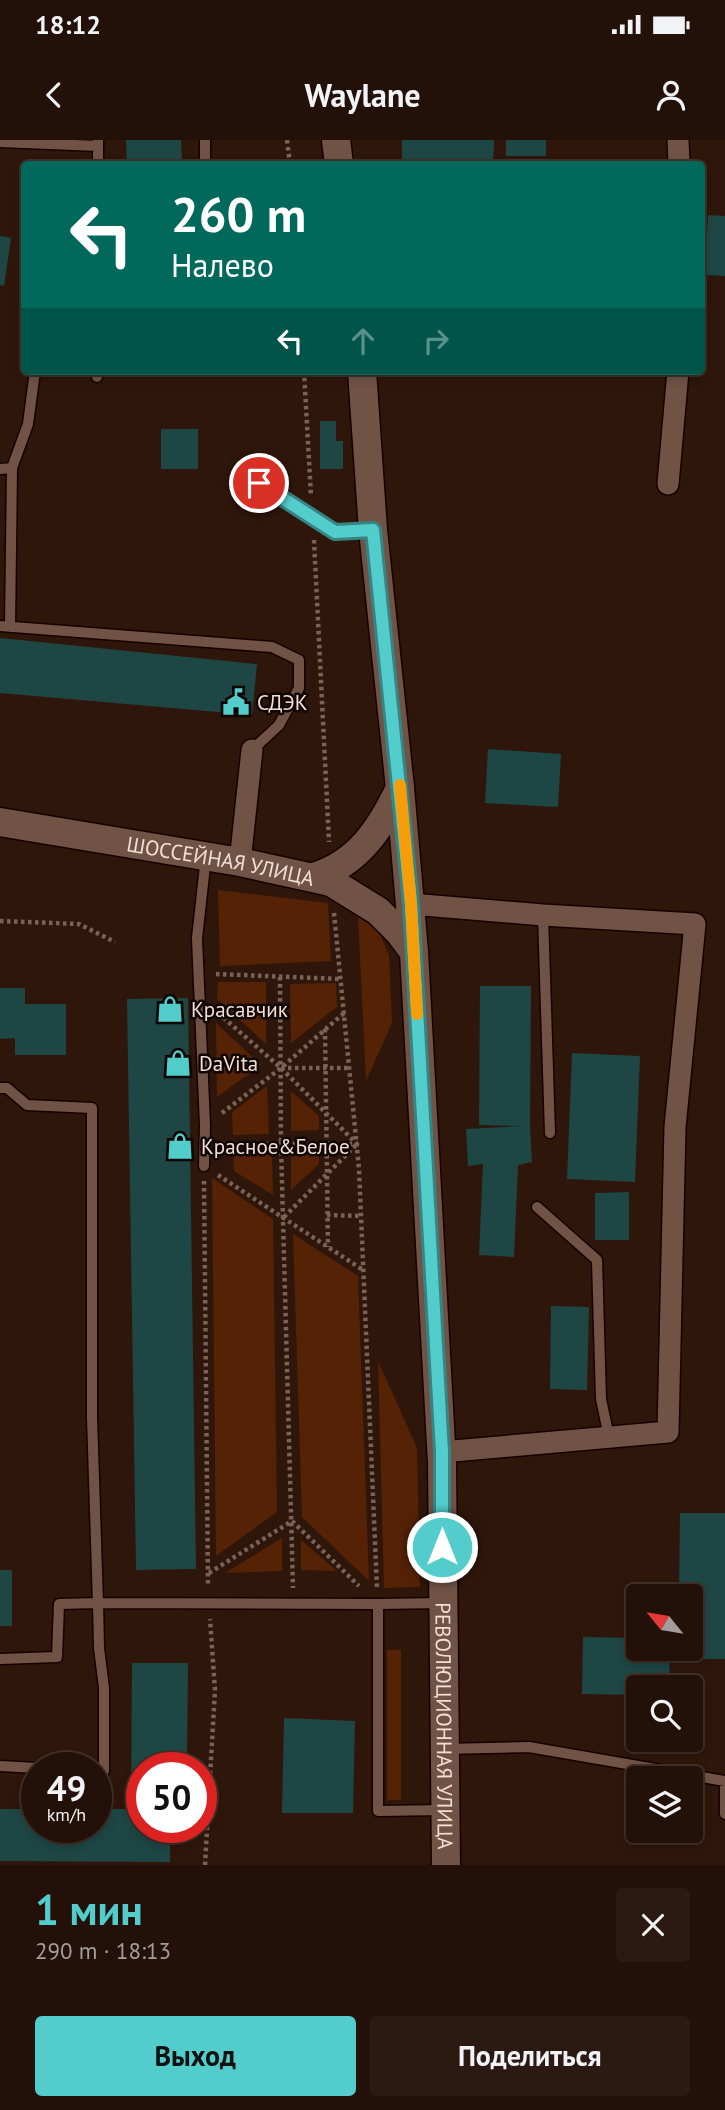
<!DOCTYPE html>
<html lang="ru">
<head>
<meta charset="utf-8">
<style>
  body { margin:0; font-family:"PT Sans",sans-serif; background:#2b1912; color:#f1f3f6; height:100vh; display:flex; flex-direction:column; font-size:26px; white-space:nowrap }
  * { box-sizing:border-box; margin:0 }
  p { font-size:23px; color:#a39d9c }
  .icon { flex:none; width:38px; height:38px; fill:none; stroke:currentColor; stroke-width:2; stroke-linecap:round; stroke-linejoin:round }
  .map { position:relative; height:1725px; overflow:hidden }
  .details { display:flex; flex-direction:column; background:#231008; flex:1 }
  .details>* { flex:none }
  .banner { position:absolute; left:21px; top:21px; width:684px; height:214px; border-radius:7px; box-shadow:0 4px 10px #0003,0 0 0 2px #403029; background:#00695c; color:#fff; overflow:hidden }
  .needle { width:46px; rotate:300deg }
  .controls { position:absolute; left:626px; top:1444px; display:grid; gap:14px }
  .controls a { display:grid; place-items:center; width:77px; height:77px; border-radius:7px; background:#231008; box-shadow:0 4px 10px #0003,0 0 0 2px #403029; font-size:35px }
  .speed { position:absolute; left:21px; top:1612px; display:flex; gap:14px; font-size:35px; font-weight:700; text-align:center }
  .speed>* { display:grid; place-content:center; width:91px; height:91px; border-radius:50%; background:#231008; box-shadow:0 4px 10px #0003,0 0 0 2px #403029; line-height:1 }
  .speed small { font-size:18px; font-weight:400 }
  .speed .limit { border:10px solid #d22; background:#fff; color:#111 }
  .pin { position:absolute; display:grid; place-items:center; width:60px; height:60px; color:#fff; margin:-30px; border:4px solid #fff; border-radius:50%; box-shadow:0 2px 7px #0007 }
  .me { position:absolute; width:77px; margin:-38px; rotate:0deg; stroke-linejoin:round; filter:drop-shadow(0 0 5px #0008) }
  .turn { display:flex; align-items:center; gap:24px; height:147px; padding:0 35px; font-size:32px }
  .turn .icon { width:91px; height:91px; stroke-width:2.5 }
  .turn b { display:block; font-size:49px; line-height:60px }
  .lanes { display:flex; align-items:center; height:66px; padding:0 35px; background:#0003; justify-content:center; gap:35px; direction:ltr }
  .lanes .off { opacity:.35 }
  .round { display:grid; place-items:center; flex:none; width:74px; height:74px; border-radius:7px; background:#2b1912 }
  .overview { display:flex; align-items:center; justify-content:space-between; height:119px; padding:0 35px }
  h1 { font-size:42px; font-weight:600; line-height:52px; color:#53cdcb }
  .button { display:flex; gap:14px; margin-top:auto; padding:14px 35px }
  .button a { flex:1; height:80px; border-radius:7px; background:#53cdcb; color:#111; font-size:28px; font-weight:600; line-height:80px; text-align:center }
  .button a+a { background:#2b1912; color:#f1f3f6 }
  .status { display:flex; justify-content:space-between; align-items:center; height:49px; padding:0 35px; background:#231008; direction:ltr }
  .status svg { height:19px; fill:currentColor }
  header { display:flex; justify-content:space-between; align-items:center; height:91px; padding:0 35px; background:#231008; font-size:32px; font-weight:600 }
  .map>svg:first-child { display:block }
</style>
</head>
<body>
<div class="status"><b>18:12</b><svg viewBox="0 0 49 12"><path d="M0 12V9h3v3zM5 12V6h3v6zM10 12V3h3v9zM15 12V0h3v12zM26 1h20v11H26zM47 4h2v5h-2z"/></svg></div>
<header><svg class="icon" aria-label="back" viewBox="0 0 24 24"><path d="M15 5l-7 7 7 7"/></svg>Waylane<svg class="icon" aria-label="person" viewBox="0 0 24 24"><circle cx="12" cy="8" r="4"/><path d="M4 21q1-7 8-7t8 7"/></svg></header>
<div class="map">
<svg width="725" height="1725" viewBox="0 0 725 1725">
  <rect width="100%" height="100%" fill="#2f160a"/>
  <path fill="#552206" d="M 218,750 L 328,763 L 331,821 L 220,826 Z
    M 358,777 L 378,790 L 389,815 L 392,883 L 366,941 Z
    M 218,842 L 266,842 L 266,904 L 217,859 Z
    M 336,843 L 337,867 L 291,903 L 290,844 Z
    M 216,883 L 261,925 L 217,957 Z
    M 267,946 L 269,994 L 233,995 L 232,972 Z
    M 291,951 L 319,976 L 319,990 L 291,991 Z
    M 272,1010 L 273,1055 L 234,1031 L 233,1011 Z
    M 319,1010 L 319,1024 L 291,1050 L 291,1011 Z
    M 212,1038 L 273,1079 L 277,1372 L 216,1416 Z
    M 293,1094 L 358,1136 L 369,1441 L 302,1377 Z
    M 378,1221 L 417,1308 L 420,1447 L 384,1448 Z
    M 282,1398 L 282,1431 L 225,1433 Z
    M 301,1400 L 337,1431 L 301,1430 Z
    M 387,1510 L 401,1510 L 401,1660 L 387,1660 Z"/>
  <path fill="#1e4645" d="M 126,0 L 181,0 L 182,24 L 127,24 Z
    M 402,0 L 494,0 L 493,24 L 402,24 Z
    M 506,0 L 546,0 L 546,16 L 506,16 Z
    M 708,75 L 725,76 L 725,136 L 705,135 Z
    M 0,96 L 11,98 L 4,146 L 0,145 Z
    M 320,281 L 336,281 L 336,301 L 343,301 L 343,329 L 320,329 Z
    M 161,289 L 198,289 L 198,329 L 161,329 Z
    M 0,498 L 257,524 L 252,575 L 0,553 Z
    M 488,609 L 561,614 L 558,667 L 485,663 Z
    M 480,846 L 531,846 L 530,986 L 532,1022 L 518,1025 L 514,1117 L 479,1115 L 483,1024 L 468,1026 L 466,989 L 522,986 L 479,985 Z
    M 0,848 L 25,848 L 25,864 L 66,864 L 66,915 L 15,915 L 15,898 L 0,899 Z
    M 188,858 L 196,1429 L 136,1430 L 127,859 Z
    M 572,913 L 640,916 L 635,1042 L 567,1039 Z
    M 629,1052 L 629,1100 L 595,1100 L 595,1053 Z
    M 551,1166 L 589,1167 L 587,1250 L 550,1249 Z
    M 680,1373 L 725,1373 L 725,1519 L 679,1519 L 679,1508 L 691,1508 L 691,1456 L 679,1456 Z
    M 0,1430 L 12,1430 L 12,1486 L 0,1486 Z
    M 583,1497 L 639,1498 L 639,1508 L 670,1508 L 669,1547 L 639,1547 L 639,1555 L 582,1554 Z
    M 132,1523 L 188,1523 L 187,1628 L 142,1628 L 142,1687 L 170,1687 L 170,1722 L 0,1721 L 0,1669 L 37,1669 L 37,1687 L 96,1687 L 96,1669 L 131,1669 Z
    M 284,1578 L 355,1581 L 353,1673 L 282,1673 Z"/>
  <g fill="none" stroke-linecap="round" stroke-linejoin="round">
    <defs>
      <path id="lane" d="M 205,0 L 205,24
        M 0,2 L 98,6
        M 98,24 L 98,0
        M 97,237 L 97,231
        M 0,329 L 12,328 L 28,284 L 35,231
        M 240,331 L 335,392 L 373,390
        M 0,486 L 272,507 L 299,520 L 299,548 L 279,585 L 252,610
        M 10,487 L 12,328
        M 543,775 L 550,993
        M 0,948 L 7,948 L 27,965 L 92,968 L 92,1277 L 98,1463 L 378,1464
        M 204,1026 L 205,986 L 197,798 L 206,717
        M 537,1067 L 597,1120 L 601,1259 L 609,1297
        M 442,1463 L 378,1464 L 378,1671 L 444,1670
        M 0,1519 L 57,1517 L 59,1464 L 98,1463 L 99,1508 L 104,1548 L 104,1631 L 96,1631
        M 445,1609 L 529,1607 L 725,1641 L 725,1674
        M 0,1626 L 37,1628"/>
      <path id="street" d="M 678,0 L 679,24
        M 668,344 L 678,231
        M 240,722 L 252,610
        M 411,764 L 543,775 L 695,784 L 675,987 L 668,1292 L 442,1312"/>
      <g id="secondary">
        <path d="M 336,0 L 339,24"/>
        <path id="s1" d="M 362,231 L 373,390 L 400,648 L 414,812 L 442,1323 L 446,1725"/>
        <path id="s2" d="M 0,682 L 240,722 L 331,742 L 378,771 L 399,792 L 414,812"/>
        <path d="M 313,737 C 358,724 381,688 400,648"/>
      </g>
    </defs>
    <use href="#lane" stroke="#150200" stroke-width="13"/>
    <use href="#street" stroke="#150200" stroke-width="24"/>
    <use href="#secondary" stroke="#150200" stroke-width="31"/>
    <path stroke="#796358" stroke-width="4.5" stroke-dasharray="3.5 3.5" stroke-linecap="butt" d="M 287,0 L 290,24
      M 304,231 L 311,356
      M 314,400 L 329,702
      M 334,773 L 359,1029 L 377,1449
      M 0,781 L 79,784 L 115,802
      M 216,834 L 341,839
      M 280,837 L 281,1005 L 293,1448
      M 218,873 L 281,928 L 357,1004 L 221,1004
      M 325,889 L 328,1107
      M 281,928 L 349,928
      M 222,973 L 281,928 L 344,873
      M 218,1035 L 363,1130
      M 204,1041 L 208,1445
      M 327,1075 L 361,1076
      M 284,1077 L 357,1004
      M 209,1433 L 292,1381 L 359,1446
      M 205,1725 L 215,1550 L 210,1479"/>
    <use href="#lane" stroke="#715346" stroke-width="10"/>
    <use href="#street" stroke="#715346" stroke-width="21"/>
    <use href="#secondary" stroke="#715346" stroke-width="28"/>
  </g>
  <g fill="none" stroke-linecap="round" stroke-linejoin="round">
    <defs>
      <path id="route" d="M 259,343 L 335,392 L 373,390 L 411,764 L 442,1312 L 442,1407"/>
    </defs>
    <use href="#route" stroke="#368584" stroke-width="18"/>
    <use href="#route" stroke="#53cdcb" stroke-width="12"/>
    <path stroke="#f59e0b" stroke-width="12" d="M 400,645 L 411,764 L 417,874"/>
  </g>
  <defs>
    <symbol id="civic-bare" viewBox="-9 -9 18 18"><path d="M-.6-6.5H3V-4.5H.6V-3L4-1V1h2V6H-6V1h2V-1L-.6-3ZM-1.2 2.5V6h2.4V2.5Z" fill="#53cdcb" stroke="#0f0502" stroke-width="2.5" paint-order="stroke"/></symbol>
    <symbol id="shop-bare" viewBox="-9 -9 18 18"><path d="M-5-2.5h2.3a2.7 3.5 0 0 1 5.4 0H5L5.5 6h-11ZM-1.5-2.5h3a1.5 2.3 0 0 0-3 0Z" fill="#53cdcb" stroke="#0f0502" stroke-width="2.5" paint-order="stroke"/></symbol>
  </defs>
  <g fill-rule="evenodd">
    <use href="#civic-bare" x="217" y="543" width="38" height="38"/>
    <use href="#shop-bare" x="151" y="850" width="38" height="38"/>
    <use href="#shop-bare" x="159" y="904" width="38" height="38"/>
    <use href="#shop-bare" x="161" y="987" width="38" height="38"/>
  </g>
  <g text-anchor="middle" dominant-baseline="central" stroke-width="5" stroke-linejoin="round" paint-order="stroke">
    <g font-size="21" fill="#f1dfd7" stroke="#0f0502" text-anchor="start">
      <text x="257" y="562">СДЭК</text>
      <text x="191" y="869">Красавчик</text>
      <text x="199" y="923">DaVita</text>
      <text x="201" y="1006">Красное&amp;Белое</text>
    </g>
    <g font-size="21" fill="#f1dfd7" stroke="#0f0502">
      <text stroke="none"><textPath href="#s2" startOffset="224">ШОССЕЙНАЯ УЛИЦА</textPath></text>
      <text stroke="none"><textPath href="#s1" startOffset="1358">РЕВОЛЮЦИОННАЯ УЛИЦА</textPath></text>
    </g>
  </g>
</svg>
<div class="controls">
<a><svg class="needle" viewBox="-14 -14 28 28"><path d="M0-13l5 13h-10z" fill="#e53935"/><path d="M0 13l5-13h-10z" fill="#a39d9c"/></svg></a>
<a><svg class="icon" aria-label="search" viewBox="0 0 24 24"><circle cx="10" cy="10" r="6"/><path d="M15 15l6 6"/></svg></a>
<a><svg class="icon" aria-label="layers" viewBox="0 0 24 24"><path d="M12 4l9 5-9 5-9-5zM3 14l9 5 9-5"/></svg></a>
</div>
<div class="speed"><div>49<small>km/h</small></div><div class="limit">50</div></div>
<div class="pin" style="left:259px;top:343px;background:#d93025"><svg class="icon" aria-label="arrive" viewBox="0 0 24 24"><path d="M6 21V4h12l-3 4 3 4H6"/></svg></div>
<svg class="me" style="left:442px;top:1407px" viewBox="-20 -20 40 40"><circle r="17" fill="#53cdcb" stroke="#fff" stroke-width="3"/><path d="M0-11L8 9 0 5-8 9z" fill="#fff"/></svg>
<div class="banner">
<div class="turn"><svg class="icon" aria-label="left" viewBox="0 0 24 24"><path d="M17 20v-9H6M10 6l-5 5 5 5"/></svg><div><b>260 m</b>Налево</div></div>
<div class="lanes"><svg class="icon" aria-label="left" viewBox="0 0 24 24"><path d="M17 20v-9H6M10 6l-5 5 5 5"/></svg><svg class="icon off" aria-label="ahead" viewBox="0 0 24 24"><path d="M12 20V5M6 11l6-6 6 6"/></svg><svg class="icon off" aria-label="right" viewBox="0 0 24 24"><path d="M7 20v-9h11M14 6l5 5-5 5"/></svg></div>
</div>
</div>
<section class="details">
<div class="overview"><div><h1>1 мин</h1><p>290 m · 18:13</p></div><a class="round"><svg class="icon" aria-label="close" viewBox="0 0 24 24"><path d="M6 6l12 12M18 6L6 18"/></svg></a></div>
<div class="button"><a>Выход</a><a>Поделиться</a></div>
</section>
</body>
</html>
